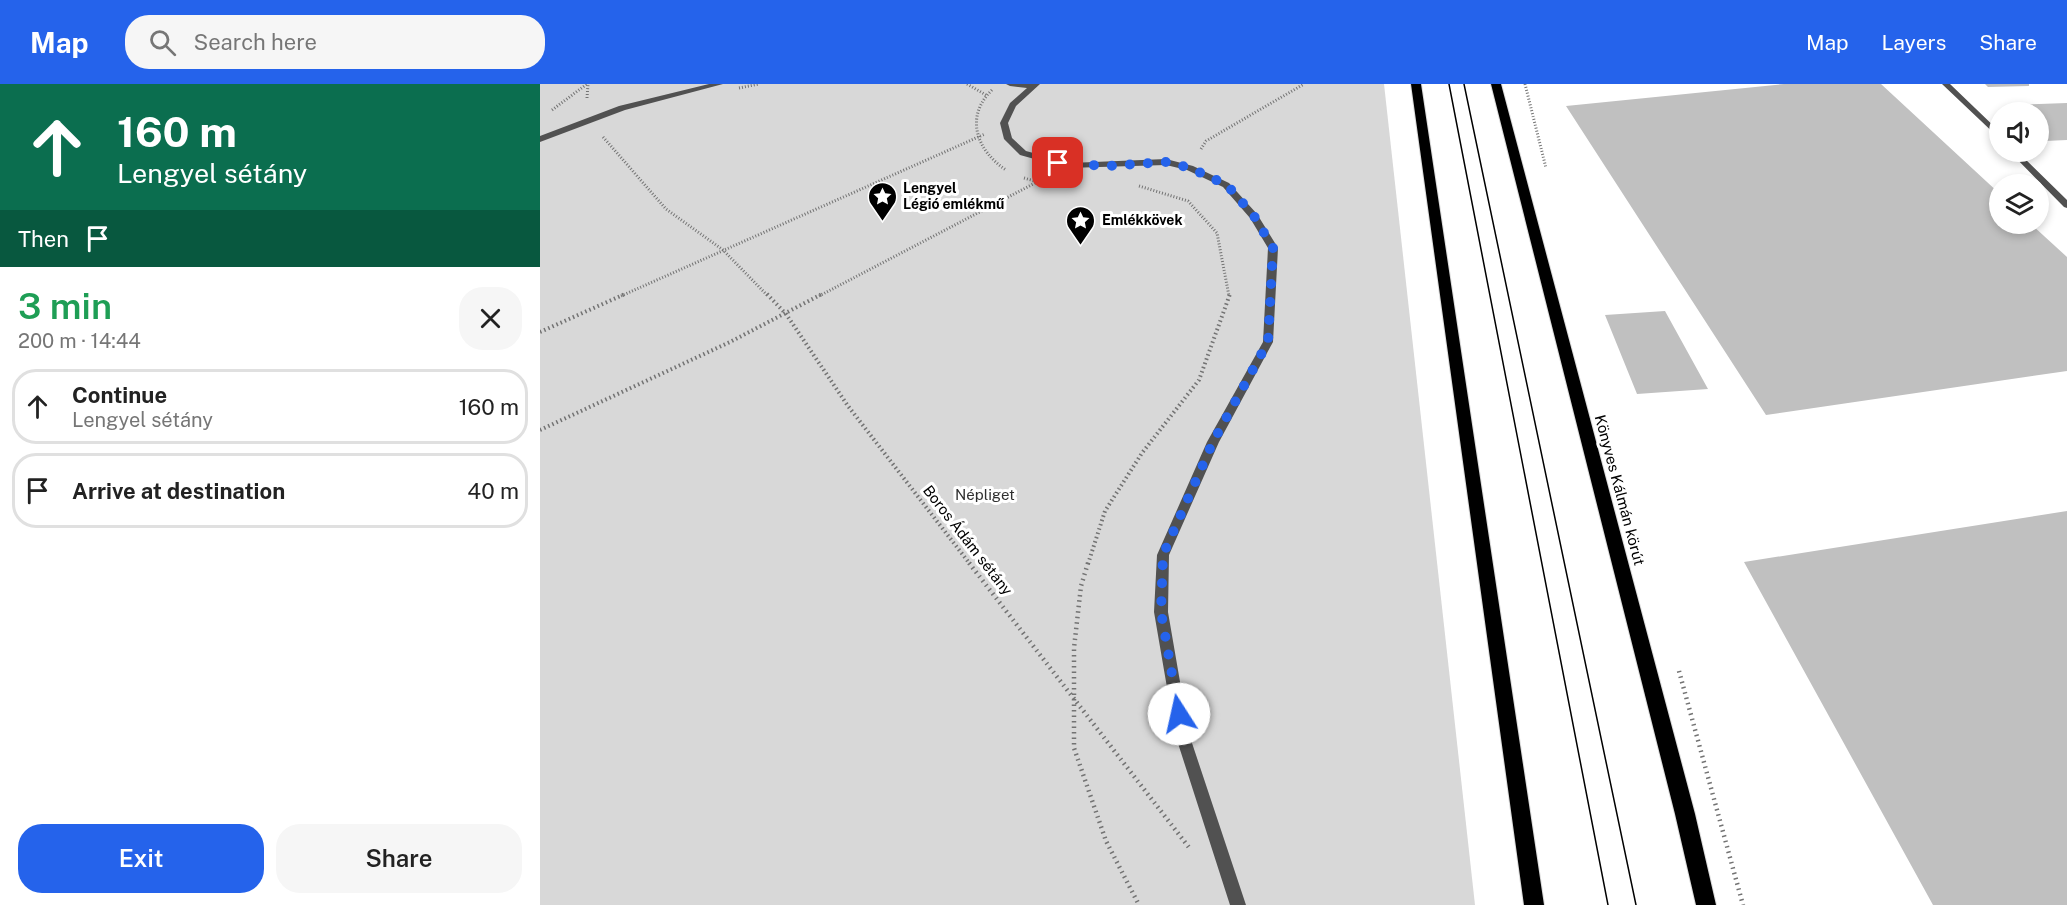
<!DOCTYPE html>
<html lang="en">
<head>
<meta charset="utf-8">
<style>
  body { margin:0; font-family:"Public Sans",sans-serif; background:#f6f6f6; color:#222; height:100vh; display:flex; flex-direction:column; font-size:22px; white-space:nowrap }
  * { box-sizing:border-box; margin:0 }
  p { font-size:20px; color:#767676 }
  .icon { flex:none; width:33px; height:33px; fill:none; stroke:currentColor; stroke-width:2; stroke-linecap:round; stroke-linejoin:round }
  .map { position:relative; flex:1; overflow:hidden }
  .sheet { display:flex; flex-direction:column; background:#fff; width:540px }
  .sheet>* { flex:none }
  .hud { background:#0b6e4f; color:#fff; overflow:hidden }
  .controls { position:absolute; left:1449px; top:18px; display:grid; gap:12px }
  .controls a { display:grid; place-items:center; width:60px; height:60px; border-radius:50%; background:#fff; box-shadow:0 3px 9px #0003; font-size:30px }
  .pin { position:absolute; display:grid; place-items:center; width:51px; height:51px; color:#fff; margin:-26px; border-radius:12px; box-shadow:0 3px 9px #0006 }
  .me { position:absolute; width:66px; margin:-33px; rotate:350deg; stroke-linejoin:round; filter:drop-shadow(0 0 4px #0008) }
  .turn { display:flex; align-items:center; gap:21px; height:126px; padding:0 18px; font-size:27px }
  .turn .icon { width:78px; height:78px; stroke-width:2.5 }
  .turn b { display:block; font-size:42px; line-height:51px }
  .then { display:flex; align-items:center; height:57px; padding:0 18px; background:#0003; gap:12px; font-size:22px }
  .round { display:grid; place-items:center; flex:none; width:63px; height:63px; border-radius:24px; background:#f6f6f6 }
  .summary { display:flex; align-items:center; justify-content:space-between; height:102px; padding:0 18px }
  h1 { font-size:36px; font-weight:600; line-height:45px; color:#1e9e55 }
  .primary-button { display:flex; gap:12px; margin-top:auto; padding:12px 18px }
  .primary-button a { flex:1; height:69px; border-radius:24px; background:#2563eb; color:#fff; font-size:24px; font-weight:600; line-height:69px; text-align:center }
  .primary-button a+a { background:#f6f6f6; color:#222 }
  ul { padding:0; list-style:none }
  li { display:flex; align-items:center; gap:18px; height:75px; margin:0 12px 9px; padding:0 6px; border:3px solid #e0e0e0; border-radius:24px }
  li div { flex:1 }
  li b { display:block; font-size:22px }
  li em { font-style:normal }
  header { display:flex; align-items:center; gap:36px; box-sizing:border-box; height:84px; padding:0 30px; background:#2563eb; color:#fff }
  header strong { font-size:28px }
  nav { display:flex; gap:33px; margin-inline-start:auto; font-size:21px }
  .search { width:420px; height:54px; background:#f6f6f6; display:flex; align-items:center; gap:15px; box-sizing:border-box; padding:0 21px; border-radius:24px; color:#767676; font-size:22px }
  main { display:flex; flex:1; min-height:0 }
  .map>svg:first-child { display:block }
</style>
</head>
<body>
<header>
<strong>Map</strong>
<div class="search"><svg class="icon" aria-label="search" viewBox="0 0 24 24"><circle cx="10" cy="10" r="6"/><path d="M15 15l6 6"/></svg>Search here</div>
<nav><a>Map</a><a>Layers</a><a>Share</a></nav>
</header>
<main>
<section class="sheet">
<div class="hud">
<div class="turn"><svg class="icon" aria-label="ahead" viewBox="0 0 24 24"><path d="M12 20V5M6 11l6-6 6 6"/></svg><div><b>160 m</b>Lengyel sétány</div></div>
<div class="then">Then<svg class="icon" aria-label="arrive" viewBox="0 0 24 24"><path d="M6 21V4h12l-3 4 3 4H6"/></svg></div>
</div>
<div class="summary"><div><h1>3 min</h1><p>200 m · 14:44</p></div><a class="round"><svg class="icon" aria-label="close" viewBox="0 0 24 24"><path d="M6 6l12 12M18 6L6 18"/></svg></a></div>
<ul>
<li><svg class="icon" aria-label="ahead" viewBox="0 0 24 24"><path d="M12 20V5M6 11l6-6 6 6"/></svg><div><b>Continue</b><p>Lengyel sétány</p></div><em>160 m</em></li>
<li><svg class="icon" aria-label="arrive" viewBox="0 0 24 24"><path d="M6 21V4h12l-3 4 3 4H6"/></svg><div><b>Arrive at destination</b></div><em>40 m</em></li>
</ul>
<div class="primary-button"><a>Exit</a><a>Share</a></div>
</section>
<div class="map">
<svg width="1527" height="821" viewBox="0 0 1527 821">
  <rect width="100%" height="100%" fill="#fff"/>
  <path fill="#d8d8d8" d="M 0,0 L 844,0 L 935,821 L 0,821 Z"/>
  <path fill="#c0c0c0" d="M 1244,0 L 1341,0 L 1460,110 L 1460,140 L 1491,140 L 1527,173 L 1527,287 L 1226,331 L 1026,22 Z
    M 1445,0 L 1489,0 L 1489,2 L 1448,3 Z
    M 1527,19 L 1527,56 L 1505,57 L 1498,50 L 1498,28 L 1477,28 L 1470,21 Z
    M 1125,227 L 1168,305 L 1097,310 L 1065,231 Z
    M 1527,427 L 1527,821 L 1393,821 L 1204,478 Z"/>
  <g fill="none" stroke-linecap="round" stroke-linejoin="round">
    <defs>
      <path id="primary" d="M 871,0 L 881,0 L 1004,821 L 984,821 Z
        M 951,0 L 961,0 L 1155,730 L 1176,821 L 1156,821 L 1135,730 Z"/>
    </defs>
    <use href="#primary" stroke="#dbdbdb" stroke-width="2"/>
    <path stroke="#737373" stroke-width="3" stroke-dasharray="1 2" stroke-linecap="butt" d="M 427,0 L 446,11
      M 985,0 L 1006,84
      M 199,4 L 219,0
      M 452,6 C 424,33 437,67 466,86
      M 47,14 L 48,0
      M 12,26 L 47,0
      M 63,53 L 126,125 L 183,166 L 228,212
      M 661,65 L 666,57 L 764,0
      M 484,94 L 505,100
      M 599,102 L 648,117 L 677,149 L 689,212
      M 81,212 L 445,50
      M 279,212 L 497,98"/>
    <path stroke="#737373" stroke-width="4" stroke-dasharray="1.5 3" stroke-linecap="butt" d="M 227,210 L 246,230 L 308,322 L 430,480
      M 0,248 L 85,210
      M 0,346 L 190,258 L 282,210
      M 548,480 L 565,427 L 602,369 L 659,296 L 690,210"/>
    <path stroke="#737373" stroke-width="4.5" stroke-dasharray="1.5 4" stroke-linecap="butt" d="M 429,479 L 651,766
      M 548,479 L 541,502 L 534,564 L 534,664 L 566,757 L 599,821
      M 1139,587 L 1203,821"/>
    <path fill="#515151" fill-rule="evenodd" d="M 169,0 L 183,0 L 85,26 L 0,58 L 0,52 L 79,22 Z
      M 466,0 L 500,0 L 476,22 L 468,39 L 472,54 L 486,67 L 530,79 L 626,75 L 653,82 L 689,99 L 717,130 L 738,164 L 733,258 L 679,358 L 629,471 L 628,528 L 649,650 L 706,821 L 690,821 L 635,650 L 614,528 L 617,471 L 667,358 L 723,258 L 728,164 L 710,134 L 683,103 L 647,86 L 626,81 L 527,84 L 480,71 L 464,55 L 460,39 L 470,19 L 487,4 L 470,2 Z
      M 1402,0 L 1410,0 L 1460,48 L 1460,55 Z
      M 1470,68 L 1478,68 L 1527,116 L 1527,124 L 1524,123 Z"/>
    <use href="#primary" fill="#000" fill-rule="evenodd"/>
    <path stroke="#000" stroke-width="1.5" d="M 909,0 L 1068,821
      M 924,0 L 1096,821"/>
  </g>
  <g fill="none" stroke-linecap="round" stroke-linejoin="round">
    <path stroke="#2563eb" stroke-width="10" stroke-dasharray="0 18" d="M 518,79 L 568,82 L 626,78 L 650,84 L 687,101 L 714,132 L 733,164 L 728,258 L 673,358 L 623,471 L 621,528 L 639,630"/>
  </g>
  <defs>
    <symbol id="sight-pin" viewBox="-11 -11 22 30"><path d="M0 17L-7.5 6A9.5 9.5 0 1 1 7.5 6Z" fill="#000" stroke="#fff"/><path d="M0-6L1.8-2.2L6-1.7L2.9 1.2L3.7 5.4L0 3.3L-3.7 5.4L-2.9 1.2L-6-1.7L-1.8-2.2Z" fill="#fff"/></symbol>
  </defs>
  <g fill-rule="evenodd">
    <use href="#sight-pin" x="326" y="96" width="33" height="45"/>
    <use href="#sight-pin" x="524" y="120" width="33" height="45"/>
  </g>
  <g text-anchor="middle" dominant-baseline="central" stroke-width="6" stroke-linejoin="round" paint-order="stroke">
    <g font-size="14" font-weight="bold" fill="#000" stroke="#fff" text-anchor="start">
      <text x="363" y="104">Lengyel<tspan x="363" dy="16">Légió emlékmű</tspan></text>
      <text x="562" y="136">Emlékkövek</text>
    </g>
    <g font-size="15" fill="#000" stroke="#fff">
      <text transform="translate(1080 406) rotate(75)">Könyves Kálmán körút</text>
      <text transform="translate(428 456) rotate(52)">Boros Ádám sétány</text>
    </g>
    <g font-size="15" fill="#2f2f2f" stroke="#fff">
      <text x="445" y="410">Népliget</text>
    </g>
  </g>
</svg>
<div class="controls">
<a><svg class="icon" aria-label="sound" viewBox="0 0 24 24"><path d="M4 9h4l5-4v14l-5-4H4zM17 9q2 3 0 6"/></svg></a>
<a><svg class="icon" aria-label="layers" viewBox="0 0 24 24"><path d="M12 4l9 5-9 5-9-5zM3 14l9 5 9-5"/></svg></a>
</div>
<div class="pin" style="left:518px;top:79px;background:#d93025"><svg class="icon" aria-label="arrive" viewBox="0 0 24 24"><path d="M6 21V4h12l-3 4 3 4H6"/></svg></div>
<svg class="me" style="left:639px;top:630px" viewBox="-20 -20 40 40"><circle r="19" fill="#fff"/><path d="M0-13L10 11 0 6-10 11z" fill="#2563eb"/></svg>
</div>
</main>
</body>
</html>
